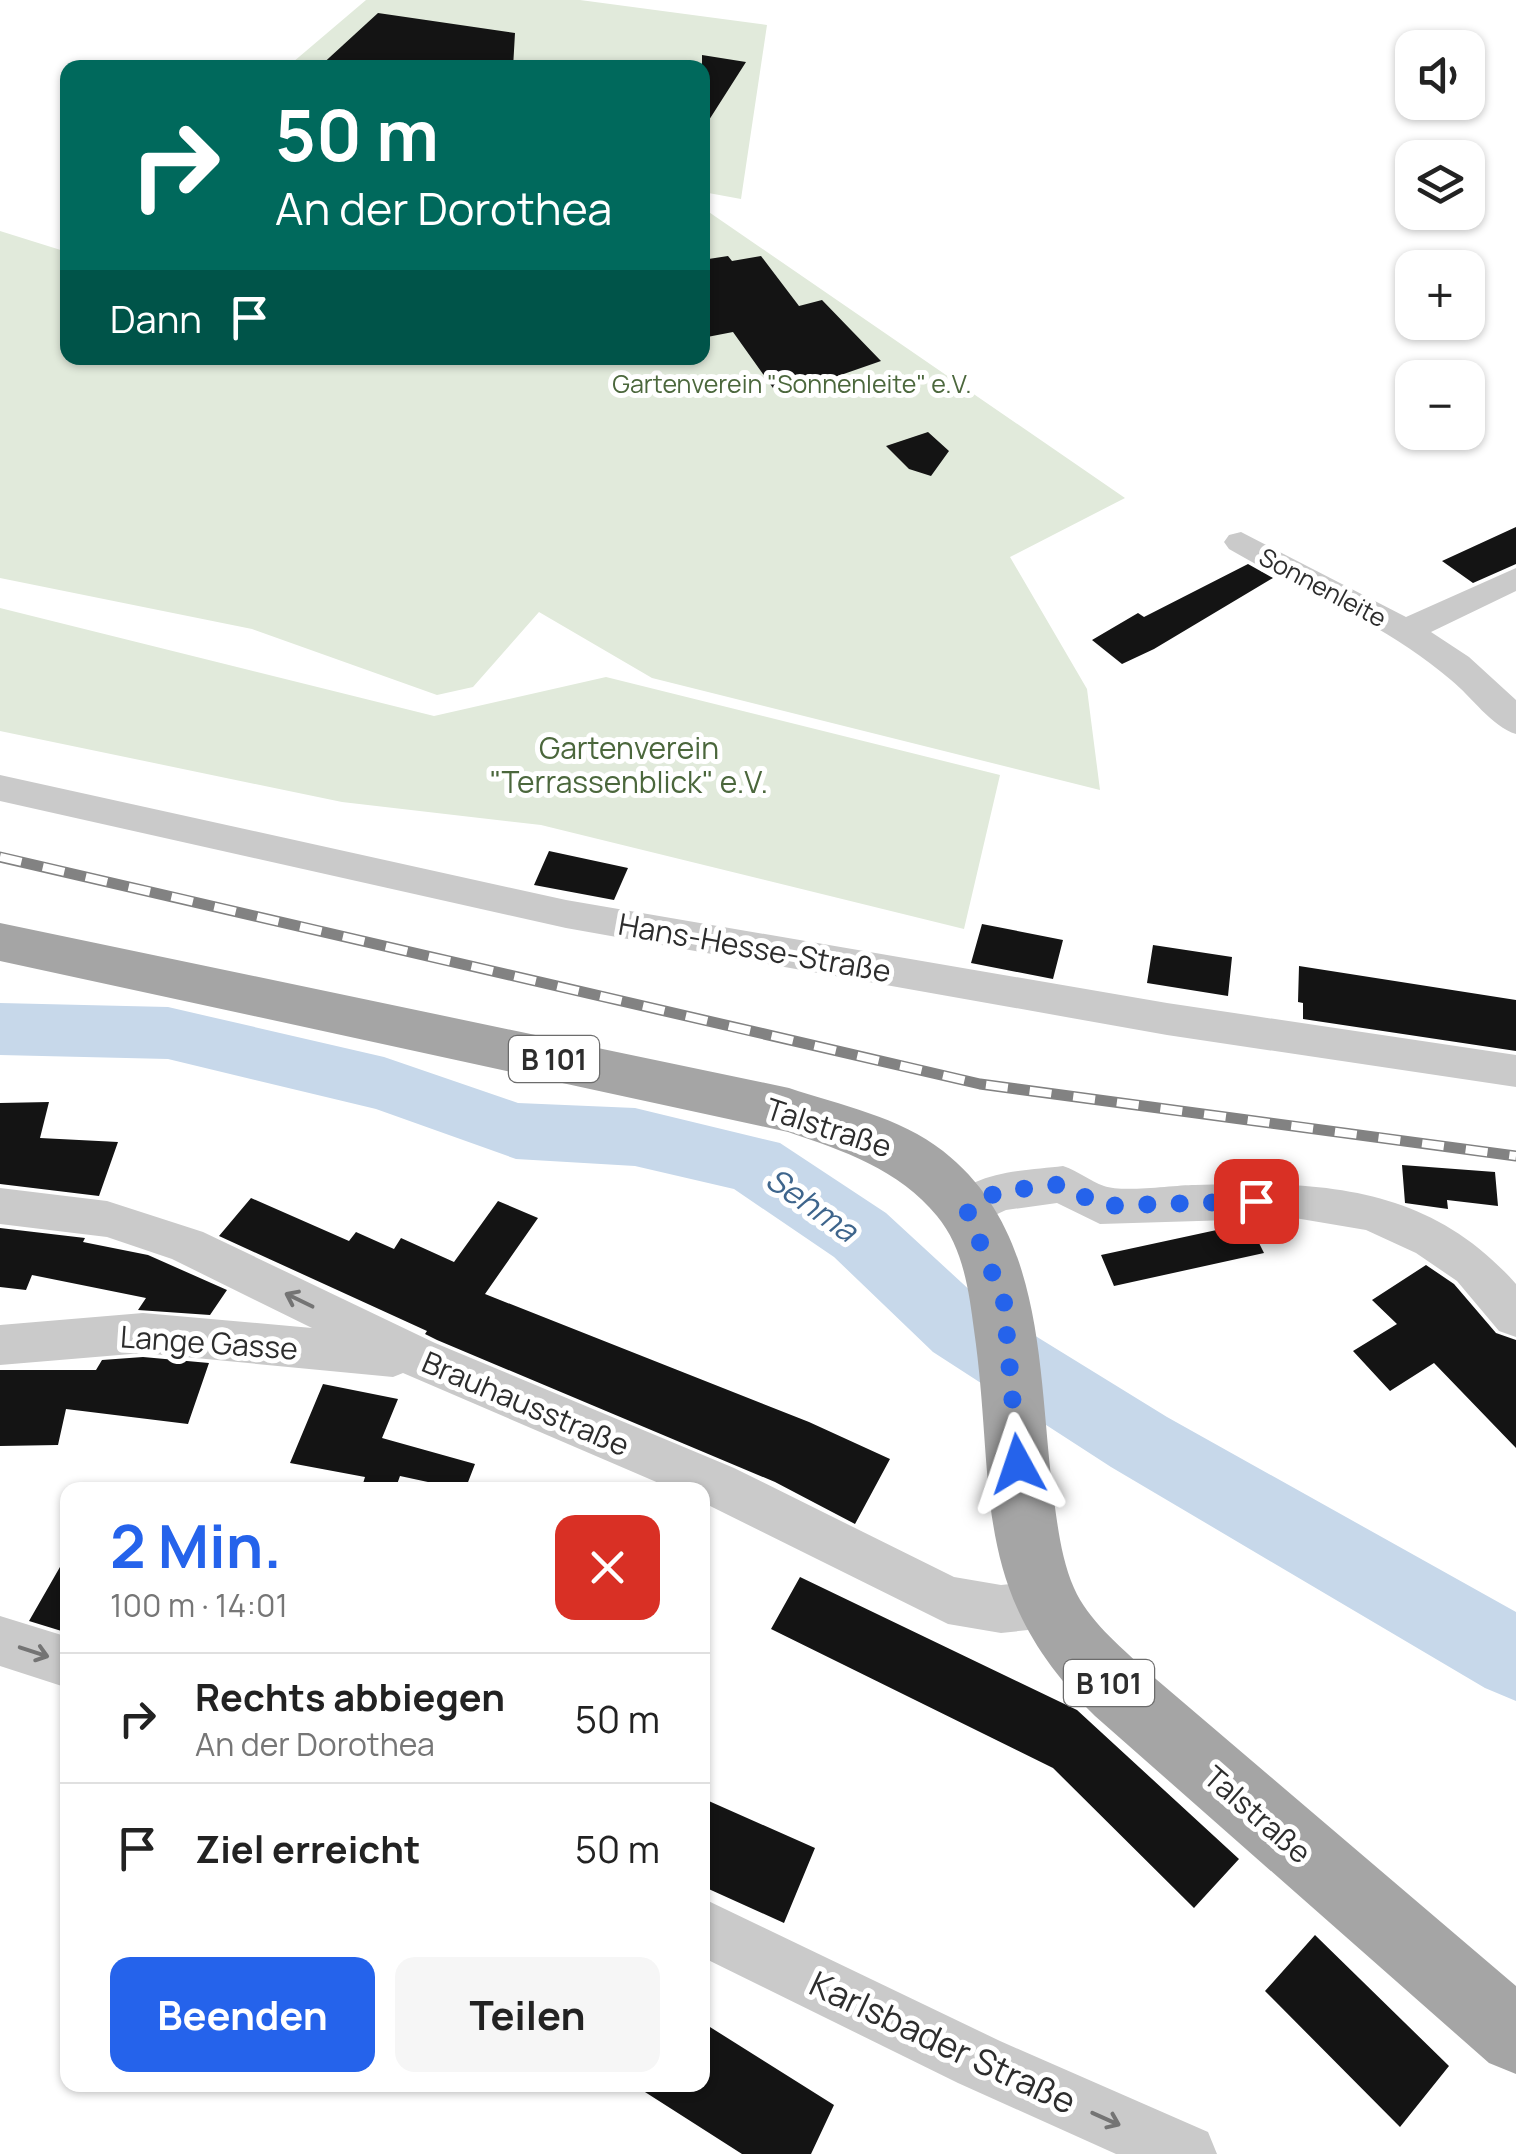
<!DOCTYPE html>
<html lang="de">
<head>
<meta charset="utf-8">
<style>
  body { margin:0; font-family:Manrope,sans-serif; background:#f6f6f6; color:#222; height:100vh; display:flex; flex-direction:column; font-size:38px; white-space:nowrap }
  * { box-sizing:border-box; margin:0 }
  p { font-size:32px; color:#767676 }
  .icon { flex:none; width:55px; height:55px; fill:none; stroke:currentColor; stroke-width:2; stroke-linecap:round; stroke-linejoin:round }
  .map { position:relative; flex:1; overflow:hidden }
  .side { position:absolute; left:60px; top:1482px; width:650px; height:610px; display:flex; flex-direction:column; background:#fff; border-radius:20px; box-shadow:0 2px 8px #0004 }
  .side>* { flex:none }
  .top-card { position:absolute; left:60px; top:60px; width:650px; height:305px; border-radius:20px; box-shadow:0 2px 8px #0004; background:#00695c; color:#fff; overflow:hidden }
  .buttons { position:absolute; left:1395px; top:30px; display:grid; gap:20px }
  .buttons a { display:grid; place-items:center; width:90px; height:90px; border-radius:20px; background:#fff; box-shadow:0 2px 8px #0004; font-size:50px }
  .pin { position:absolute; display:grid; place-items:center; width:85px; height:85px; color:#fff; margin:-42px; border-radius:20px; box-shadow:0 5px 15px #0006 }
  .me { position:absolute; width:110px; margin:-55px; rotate:355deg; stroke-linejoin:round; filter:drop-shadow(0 0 8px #0008) }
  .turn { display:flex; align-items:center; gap:35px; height:210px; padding:0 50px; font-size:45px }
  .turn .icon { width:130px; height:130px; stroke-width:2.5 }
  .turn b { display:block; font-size:70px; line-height:85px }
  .then { display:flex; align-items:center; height:95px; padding:0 50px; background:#0003; gap:20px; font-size:38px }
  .round { display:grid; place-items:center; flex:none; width:105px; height:105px; border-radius:20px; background:#f6f6f6 }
  .overview { display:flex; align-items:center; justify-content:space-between; height:170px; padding:0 50px }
  h1 { font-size:60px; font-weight:700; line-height:75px; color:#2563eb }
  .button { display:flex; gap:20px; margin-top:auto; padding:20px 50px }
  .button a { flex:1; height:115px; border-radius:20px; background:#2563eb; color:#fff; font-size:40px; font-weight:700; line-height:115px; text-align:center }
  .button a+a { background:#f6f6f6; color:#222 }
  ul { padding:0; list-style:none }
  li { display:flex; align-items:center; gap:30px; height:130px; padding:0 50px; border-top:2px solid #e0e0e0 }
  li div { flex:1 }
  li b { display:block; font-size:38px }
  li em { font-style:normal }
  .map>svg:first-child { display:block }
</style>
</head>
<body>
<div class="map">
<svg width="1516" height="2154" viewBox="0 0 1516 2154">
  <rect width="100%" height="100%" fill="#fff"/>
  <path fill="#e1eadb" d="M 366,0 L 580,0 L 767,25 L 741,199 L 703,192 L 702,68 L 286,68 Z
    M 703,208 L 1125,498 L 1010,557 L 1087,689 L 1100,790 L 652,678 L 539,612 L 473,687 L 437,695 L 252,629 L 0,578 L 0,231 L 67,252 L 68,358 L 702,358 Z
    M 0,608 L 434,716 L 606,677 L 1000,775 L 964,929 L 541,825 L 342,802 L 0,731 Z"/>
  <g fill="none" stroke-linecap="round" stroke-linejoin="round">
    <path fill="#c7d8ea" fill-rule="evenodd" d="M 0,1003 L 168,1007 L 384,1057 L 518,1103 L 635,1108 L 780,1143 L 886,1213 L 987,1306 L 1167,1417 L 1516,1612 L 1516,1701 L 1485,1688 L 1111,1467 L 933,1352 L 834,1257 L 734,1189 L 635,1166 L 516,1159 L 376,1109 L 168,1059 L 0,1055 Z"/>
  </g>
  <path fill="#141414" d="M 378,13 L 515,33 L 513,68 L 318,68 Z
    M 702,55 L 746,62 L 702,131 Z
    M 728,256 L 732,261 L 761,256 L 799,306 L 822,300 L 881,361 L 835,377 L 773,388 L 733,332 L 702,338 L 702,260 Z
    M 928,432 L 949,451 L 931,476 L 909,469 L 886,446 Z
    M 1516,527 L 1516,564 L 1473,583 L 1442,561 Z
    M 1248,564 L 1273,578 L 1154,649 L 1122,664 L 1092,640 L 1138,613 L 1144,617 Z
    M 549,851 L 628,868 L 614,900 L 534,885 Z
    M 982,924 L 1063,940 L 1053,979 L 971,963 Z
    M 1153,945 L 1232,957 L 1228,996 L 1147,983 Z
    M 1299,966 L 1516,1000 L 1516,1051 L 1303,1019 L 1303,1003 L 1298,1002 Z
    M 49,1102 L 40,1138 L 118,1142 L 99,1196 L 0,1184 L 0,1103 Z
    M 1402,1165 L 1495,1172 L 1498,1206 L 1447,1200 L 1448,1209 L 1405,1203 Z
    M 251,1198 L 349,1241 L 356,1232 L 394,1249 L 401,1238 L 454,1262 L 498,1201 L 538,1218 L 485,1294 L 809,1422 L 890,1459 L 855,1524 L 775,1482 L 437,1340 L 425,1334 L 427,1331 L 219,1236 Z
    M 1249,1223 L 1264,1253 L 1114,1286 L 1101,1255 Z
    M 0,1228 L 85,1238 L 83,1242 L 148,1255 L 227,1290 L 210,1315 L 138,1310 L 146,1298 L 32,1275 L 26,1290 L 0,1287 Z
    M 1426,1265 L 1454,1284 L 1496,1333 L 1516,1340 L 1516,1448 L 1434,1363 L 1390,1391 L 1353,1351 L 1397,1324 L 1372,1300 Z
    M 143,1357 L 209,1363 L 188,1424 L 66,1409 L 58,1445 L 0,1446 L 0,1370 L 96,1370 L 102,1360 Z
    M 323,1384 L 398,1399 L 382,1438 L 475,1464 L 465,1490 L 400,1476 L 395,1490 L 361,1490 L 365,1477 L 290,1463 Z
    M 68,1553 L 68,1633 L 29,1621 Z
    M 800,1577 L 1077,1710 L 1239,1859 L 1194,1908 L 1053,1768 L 771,1629 Z
    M 702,1798 L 815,1848 L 784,1923 L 702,1886 Z
    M 1315,1935 L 1449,2066 L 1400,2127 L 1265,1991 Z
    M 702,2022 L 834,2105 L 811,2154 L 742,2154 L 634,2085 L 702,2085 Z"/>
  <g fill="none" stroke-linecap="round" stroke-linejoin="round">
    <path fill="#cacaca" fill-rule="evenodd" d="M 1241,532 L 1406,617 L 1516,568 L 1516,591 L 1431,632 L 1469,657 L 1516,700 L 1516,734 C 1492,727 1471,696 1451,680 C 1387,624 1302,592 1229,549 L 1224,542 L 1229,535 Z
      M 0,775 L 566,900 L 1167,1003 L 1516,1055 L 1516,1087 L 1167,1035 L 566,928 L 0,801 Z
      M 1063,1166 C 1078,1171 1090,1181 1104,1186 C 1123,1193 1173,1185 1195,1185 C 1318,1181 1428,1184 1516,1284 L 1516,1337 L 1499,1331 L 1457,1281 L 1416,1253 L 1366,1230 L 1295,1218 L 1100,1224 L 1057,1203 L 1006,1210 L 967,1228 L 951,1223 L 945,1210 C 965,1170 1024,1171 1063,1166 Z
      M 0,1188 L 107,1201 L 203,1232 L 435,1343 L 734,1468 L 954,1577 L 1001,1585 L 1047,1580 L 1065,1587 L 1073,1604 L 1065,1621 L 1047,1628 L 1001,1633 L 948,1624 L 702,1502 L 702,1490 L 675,1490 L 403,1373 L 393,1377 L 143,1353 L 0,1365 L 0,1325 L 143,1313 L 312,1328 L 172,1259 L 107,1237 L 0,1224 Z
      M 0,1616 L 68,1637 L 68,1688 L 0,1666 Z
      M 702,1898 L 1000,2041 L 1208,2132 L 1217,2154 L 1116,2154 L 958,2083 L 702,1957 Z"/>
    <path fill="#a5a5a5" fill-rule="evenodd" d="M 0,923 L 789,1088 C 840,1105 900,1117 943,1151 C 1049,1234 1037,1379 1054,1500 C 1058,1529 1062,1561 1074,1588 C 1088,1620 1119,1645 1143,1668 L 1516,1986 L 1516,2074 L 1489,2063 L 1095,1716 C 967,1590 997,1490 974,1330 C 969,1291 963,1247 937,1216 C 900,1170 842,1150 788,1132 L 0,961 Z"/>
    <defs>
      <path id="rail" d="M 0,857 L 980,1084 L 1516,1156"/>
    </defs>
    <use href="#rail" stroke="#828282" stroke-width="11"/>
    <use href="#rail" stroke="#fff" stroke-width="8" stroke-dasharray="22" stroke-linecap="butt"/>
  </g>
  <defs><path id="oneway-shaft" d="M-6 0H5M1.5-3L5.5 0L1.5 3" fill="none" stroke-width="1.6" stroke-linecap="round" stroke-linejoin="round" transform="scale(2.5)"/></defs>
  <g stroke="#747474">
    <use href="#oneway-shaft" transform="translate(299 1300) rotate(-154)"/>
    <use href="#oneway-shaft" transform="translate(34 1652) rotate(18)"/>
    <use href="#oneway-shaft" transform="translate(1106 2119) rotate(24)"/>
  </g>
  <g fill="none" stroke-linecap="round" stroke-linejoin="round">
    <path stroke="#2563eb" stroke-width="18" stroke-dasharray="0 32.4" d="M 1018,1464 L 1004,1302 L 967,1210 L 997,1192 L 1063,1184 L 1100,1206 L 1256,1201"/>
  </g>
  <g text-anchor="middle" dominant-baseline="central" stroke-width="10" stroke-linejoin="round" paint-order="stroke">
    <g font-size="25" fill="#4b673c" stroke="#fff">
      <text x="792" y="383">Gartenverein "Sonnenleite" e.V.</text>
    </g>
    <g font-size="25" fill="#2d2d2d" stroke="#fff">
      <text transform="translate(1323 587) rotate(28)">Sonnenleite</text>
    </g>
    <g fill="#fff" stroke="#6c6c6c" stroke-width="2.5">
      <rect x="509" y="1036" width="90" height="46" rx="8"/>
      <rect x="1064" y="1660" width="90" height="46" rx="8"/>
    </g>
    <g font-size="28" font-weight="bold" fill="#2d2d2d">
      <text x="554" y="1059">B 101</text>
      <text x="1109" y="1683">B 101</text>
    </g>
    <g font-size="30" fill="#4b673c" stroke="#fff">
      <text x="629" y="747">Gartenverein<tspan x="629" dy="34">"Terrassenblick" e.V.</tspan></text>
    </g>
    <g font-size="30" fill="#2d2d2d" stroke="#fff">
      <text transform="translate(755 947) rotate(10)">Hans-Hesse-Straße</text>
      <text transform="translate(829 1127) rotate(18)">Talstraße</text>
      <text transform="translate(209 1342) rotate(4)">Lange Gasse</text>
      <text transform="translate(526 1403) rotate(23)">Brauhausstraße</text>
      <text transform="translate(1258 1814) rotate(41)">Talstraße</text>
    </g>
    <g font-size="32" font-style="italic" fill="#3e658c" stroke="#fff">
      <text transform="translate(812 1204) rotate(35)">Sehma</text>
    </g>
    <g font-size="35" fill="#2d2d2d" stroke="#fff">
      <text transform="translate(943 2042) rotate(25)">Karlsbader Straße</text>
    </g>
  </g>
</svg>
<div class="buttons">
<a><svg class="icon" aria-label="sound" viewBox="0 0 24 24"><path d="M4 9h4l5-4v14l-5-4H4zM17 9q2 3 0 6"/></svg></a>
<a><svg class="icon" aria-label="layers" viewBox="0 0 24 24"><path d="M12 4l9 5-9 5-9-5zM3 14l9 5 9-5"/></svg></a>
<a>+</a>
<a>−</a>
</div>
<div class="pin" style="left:1256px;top:1201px;background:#d93025"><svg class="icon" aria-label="arrive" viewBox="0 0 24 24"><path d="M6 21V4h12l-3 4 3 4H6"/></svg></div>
<svg class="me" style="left:1018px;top:1464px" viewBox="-20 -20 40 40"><path d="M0-17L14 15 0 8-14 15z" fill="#2563eb" stroke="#fff" stroke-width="4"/></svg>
<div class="top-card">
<div class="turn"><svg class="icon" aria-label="right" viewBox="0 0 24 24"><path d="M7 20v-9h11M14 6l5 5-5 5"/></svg><div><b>50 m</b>An der Dorothea</div></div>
<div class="then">Dann<svg class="icon" aria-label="arrive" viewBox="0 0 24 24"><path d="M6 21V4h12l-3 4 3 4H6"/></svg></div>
</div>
<section class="side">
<div class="overview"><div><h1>2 Min.</h1><p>100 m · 14:01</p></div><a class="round" style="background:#d93025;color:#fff"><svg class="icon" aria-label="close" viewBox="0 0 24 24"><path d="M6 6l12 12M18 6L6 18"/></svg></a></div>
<ul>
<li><svg class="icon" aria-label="right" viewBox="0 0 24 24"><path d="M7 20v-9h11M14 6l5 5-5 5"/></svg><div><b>Rechts abbiegen</b><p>An der Dorothea</p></div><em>50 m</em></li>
<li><svg class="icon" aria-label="arrive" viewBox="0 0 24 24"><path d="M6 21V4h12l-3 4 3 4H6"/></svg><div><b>Ziel erreicht</b></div><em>50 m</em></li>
</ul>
<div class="button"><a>Beenden</a><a>Teilen</a></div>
</section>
</div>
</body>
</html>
